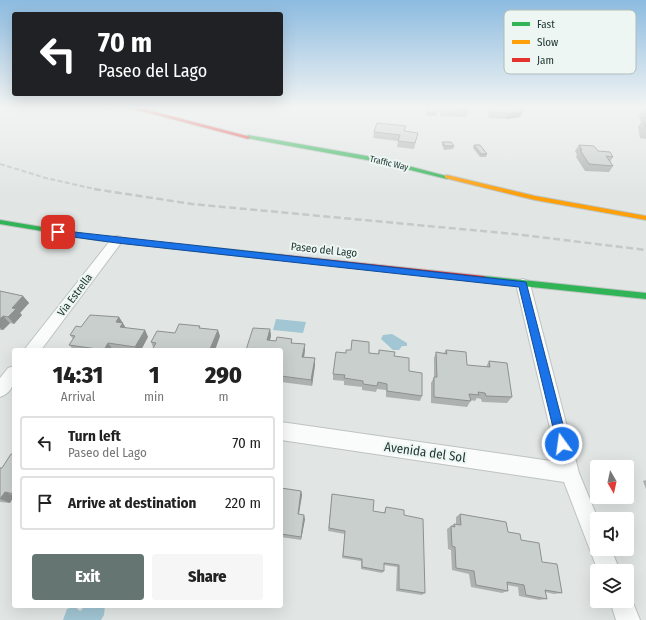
<!DOCTYPE html>
<html lang="en">
<head>
<meta charset="utf-8">
<style>
  body { margin:0; font-family:"Fira Sans Condensed",sans-serif; background:#f6f6f6; color:#222; height:100vh; display:flex; flex-direction:column; font-size:15px; white-space:nowrap }
  * { box-sizing:border-box; margin:0 }
  p { font-size:13px; color:#767676 }
  .icon { flex:none; width:22px; height:22px; fill:none; stroke:currentColor; stroke-width:2; stroke-linecap:round; stroke-linejoin:round }
  .map { position:relative; flex:1; overflow:hidden }
  .sheet { position:absolute; left:12px; top:348px; width:271px; height:260px; display:flex; flex-direction:column; background:#fff; border-radius:4px; box-shadow:0 4px 16px #0002 }
  .sheet>* { flex:none }
  .hud { position:absolute; left:12px; top:12px; width:271px; height:84px; border-radius:4px; box-shadow:0 4px 16px #0002; background:#202124; color:#fff; overflow:hidden }
  .needle { width:26px; rotate:171deg }
  .buttons { position:absolute; left:590px; top:460px; display:grid; gap:8px }
  .buttons a { display:grid; place-items:center; width:44px; height:44px; border-radius:4px; background:#fff; box-shadow:0 4px 16px #0002; font-size:20px }
  .pin { position:absolute; display:grid; place-items:center; width:34px; height:34px; color:#fff; margin:-17px; border-radius:8px; box-shadow:0 2px 6px #0006 }
  .me { position:absolute; width:44px; margin:-22px; rotate:346deg; stroke-linejoin:round; filter:drop-shadow(0 0 3px #0008) }
  .turn { display:flex; align-items:center; gap:14px; height:84px; padding:0 20px; font-size:18px }
  .turn .icon { width:52px; height:52px; stroke-width:2.5 }
  .turn b { display:block; font-size:28px; line-height:34px }
  .eta { display:flex; justify-content:space-evenly; align-items:center; height:68px; text-align:center }
  .eta b { font-size:24px; font-weight:800; line-height:28px }
  .primary-button { display:flex; gap:8px; margin-top:auto; padding:8px 20px }
  .primary-button a { flex:1; height:46px; border-radius:4px; background:#647572; color:#fff; font-size:16px; font-weight:800; line-height:46px; text-align:center }
  .primary-button a+a { background:#f6f6f6; color:#222 }
  ul { padding:0; list-style:none }
  li { display:flex; align-items:center; gap:12px; height:54px; margin:0 8px 6px; padding:0 12px; border:2px solid #e0e0e0; border-radius:4px }
  li div { flex:1 }
  li b { display:block; font-size:15px }
  li em { font-style:normal }
  .map>svg:first-child { display:block }
</style>
</head>
<body>
<div class="map">
<svg width="646" height="620" viewBox="0 0 646 620">
  <rect width="100%" height="100%" fill="#e1e6e4"/>
  <path fill="#a2c6d4" d="M 276,319 L 306,322 L 303,333 L 273,330 Z
    M 392,334 L 407,343 L 407,346 L 402,346 L 399,350 L 393,350 L 381,339 L 383,335 Z
    M 74,606 L 80,611 L 85,606 L 105,606 L 104,615 L 101,620 L 63,620 L 67,609 Z"/>
  <g fill="none" stroke-linecap="round" stroke-linejoin="round">
    <defs>
      <path id="street" d="M 117,236 L 121,237 L 123,240 L 121,243 L 41,350 L 24,350 L 113,237 Z
        M 523,279 L 528,281 L 530,284 L 579,473 L 598,519 L 597,549 L 611,549 L 620,571 L 598,571 L 564,482 L 281,440 L 281,422 L 558,462 L 516,284 L 518,281 Z
        M 14,366 C 14,380 15,392 0,397 L 0,378 L 8,368 Z
        M 627,592 L 629,593 L 640,620 L 616,620 L 610,601 L 627,601 Z"/>
      <path id="fast" d="M 248,135 L 378,158 L 450,177 L 447,179 L 378,162 L 246,138 L 245,137 Z
        M 0,220 L 96,236 L 276,254 L 280,257 L 276,260 L 96,240 L 0,224 Z
        M 484,276 L 646,293 L 646,299 L 484,282 L 480,279 Z"/>
      <path id="slow" d="M 447,175 L 535,196 L 646,216 L 646,220 L 535,200 L 445,178 L 445,176 Z"/>
      <path id="jam" d="M 130,108 L 140,108 L 251,137 L 248,139 Z
        M 276,254 L 484,276 L 488,279 L 484,282 L 273,259 L 272,257 Z"/>
    </defs>
    <use href="#street" stroke="#bec3c1" stroke-width="2"/>
    <use href="#fast" stroke="#bdc4c2" stroke-width="2"/>
    <use href="#slow" stroke="#bdc4c2" stroke-width="2"/>
    <use href="#jam" stroke="#bdc4c2" stroke-width="2"/>
    <path stroke="#bfc6c5" stroke-width="1.5" stroke-dasharray="1.5 2" stroke-linecap="butt" d="M 106,108 L 121,113"/>
    <use href="#street" fill="#fafbfb" fill-rule="evenodd"/>
    <use href="#fast" fill="#30b455" fill-rule="evenodd"/>
    <use href="#slow" fill="#ff9f0a" fill-rule="evenodd"/>
    <use href="#jam" fill="#e5322d" fill-rule="evenodd"/>
    <path stroke="#c5c9c8" stroke-width="2" stroke-dasharray="5 2.5" stroke-linecap="butt" d="M 0,164 L 46,178 L 99,190"/>
    <path stroke="#c5c9c8" stroke-width="2.5" stroke-dasharray="7 3.5" stroke-linecap="butt" d="M 94,189 L 192,204 L 514,234 L 646,250"/>
  </g>
  <path fill="#adb2b0" d="M 426,108 L 437,108 L 437,113 L 436,116 L 427,116 Z
    M 439,108 L 467,108 L 468,111 L 466,117 L 441,116 Z
    M 489,108 L 525,108 L 520,117 L 506,119 L 489,118 L 487,112 Z
    M 644,108 L 646,108 L 646,139 L 640,138 L 638,127 L 641,122 L 639,116 Z
    M 405,131 L 418,133 L 414,149 L 397,147 L 398,141 L 373,138 L 374,132 Z
    M 442,142 L 454,146 L 453,149 L 444,150 L 442,145 Z
    M 474,145 L 487,154 L 486,157 L 480,157 L 473,148 Z
    M 579,145 L 613,157 L 610,162 L 613,166 L 609,172 L 585,171 L 576,157 L 577,155 L 575,151 Z
    M 0,291 L 23,296 L 29,303 L 20,313 L 22,315 L 14,324 L 10,323 L 3,330 L 0,330 Z
    M 119,317 L 126,328 L 145,330 L 148,337 L 141,350 L 74,350 L 69,345 L 73,339 L 70,335 L 81,327 Z
    M 200,326 L 200,328 L 220,336 L 215,350 L 152,350 L 153,347 L 151,342 L 175,333 Z
    M 270,329 L 271,336 L 270,340 L 276,341 L 292,339 L 292,343 L 305,350 L 304,357 L 315,358 L 315,365 L 312,386 L 281,382 L 281,350 L 246,350 Z
    M 379,350 L 394,356 L 409,371 L 422,396 L 420,401 L 386,397 L 386,390 L 377,389 L 376,392 L 362,390 L 362,387 L 344,385 L 344,381 L 333,380 L 333,374 L 369,353 L 378,354 Z
    M 446,350 L 467,365 L 486,367 L 489,361 L 512,397 L 507,403 L 482,402 L 481,399 L 477,398 L 475,401 L 471,400 L 467,407 L 431,403 L 431,383 L 434,377 L 434,358 L 436,352 L 444,353 Z
    M 14,454 L 14,496 L 10,503 L 0,502 L 0,468 L 2,468 Z
    M 646,480 L 646,489 L 643,481 Z
    M 281,488 L 301,491 L 302,495 L 299,515 L 305,519 L 301,540 L 281,537 Z
    M 332,494 L 373,511 L 384,513 L 386,507 L 404,515 L 425,593 L 422,595 L 396,591 L 397,567 L 384,565 L 384,571 L 382,573 L 361,569 L 361,561 L 342,558 L 345,534 L 328,531 Z
    M 460,514 L 508,532 L 521,540 L 542,562 L 562,593 L 554,594 L 545,592 L 547,599 L 539,600 L 519,596 L 518,587 L 507,585 L 508,591 L 502,593 L 471,587 L 469,574 L 452,570 L 451,550 L 448,549 L 447,529 L 454,524 L 456,524 L 456,517 Z"/>
  <path fill="#8d9190" d="M 523,108 L 525,108 L 520,117 L 506,119 L 508,113 Z
    M 23,296 L 29,303 L 20,313 L 22,315 L 14,324 L 8,317 L 12,308 Z
    M 3,316 L 10,323 L 3,330 L 0,328 L 0,319 Z
    M 119,317 L 127,330 L 125,334 L 116,322 Z
    M 270,329 L 271,336 L 268,346 L 267,340 Z
    M 145,330 L 148,337 L 141,350 L 137,350 L 135,347 Z
    M 218,330 L 220,336 L 215,350 L 211,350 L 210,349 Z
    M 108,343 L 113,350 L 104,350 Z
    M 305,344 L 305,350 L 303,364 L 302,357 Z
    M 315,358 L 315,365 L 312,386 L 311,380 Z
    M 301,491 L 302,495 L 298,518 L 298,514 Z
    M 5,492 L 14,496 L 10,503 L 0,499 Z
    M 304,515 L 305,519 L 301,540 L 301,537 Z"/>
  <path fill="#c9cfcd" stroke="#8d9190" d="M 427,108 L 437,108 L 437,113 L 427,113 Z
    M 442,108 L 467,108 L 468,111 L 442,110 Z
    M 490,108 L 523,108 L 522,111 L 508,113 L 491,112 Z
    M 643,118 L 646,118 L 646,127 Z
    M 377,123 L 406,126 L 404,131 L 418,133 L 415,143 L 398,141 L 400,135 L 374,132 Z
    M 442,142 L 451,142 L 454,146 L 445,146 Z
    M 474,145 L 480,145 L 487,154 L 481,154 Z
    M 579,145 L 594,146 L 598,151 L 610,152 L 613,157 L 606,156 L 613,166 L 589,164 L 580,150 L 582,150 Z
    M 0,291 L 23,296 L 12,308 L 16,309 L 8,317 L 3,316 L 0,319 Z
    M 90,315 L 119,317 L 116,322 L 123,323 L 120,327 L 145,330 L 135,347 L 108,343 L 104,350 L 69,345 L 75,336 L 70,335 L 76,326 L 81,327 Z
    M 179,324 L 200,326 L 199,328 L 218,330 L 210,349 L 214,350 L 152,350 L 156,343 L 151,342 L 157,331 L 175,333 Z
    M 253,328 L 270,329 L 267,340 L 276,341 L 277,337 L 292,339 L 291,343 L 305,344 L 302,357 L 315,358 L 311,380 L 281,376 L 281,350 L 246,350 Z
    M 352,340 L 369,342 L 369,353 L 379,354 L 379,350 L 395,352 L 394,356 L 409,358 L 409,371 L 422,373 L 422,396 L 387,391 L 387,384 L 378,382 L 377,386 L 363,384 L 363,381 L 344,378 L 345,375 L 333,374 L 336,352 L 346,353 L 346,350 L 351,350 Z
    M 446,350 L 466,352 L 467,365 L 490,367 L 489,361 L 507,363 L 512,397 L 486,396 L 485,393 L 478,392 L 479,395 L 469,394 L 471,401 L 434,397 L 434,377 L 437,377 L 436,352 L 447,354 Z
    M 11,454 L 14,454 L 14,494 L 5,492 L 0,499 L 0,468 L 2,468 Z
    M 281,488 L 301,491 L 298,514 L 304,515 L 301,537 L 281,534 Z
    M 332,494 L 374,500 L 373,511 L 385,513 L 386,507 L 404,510 L 404,515 L 423,519 L 425,593 L 399,589 L 399,565 L 384,563 L 384,571 L 362,567 L 362,559 L 343,556 L 345,531 L 329,528 Z
    M 460,514 L 506,522 L 508,532 L 520,534 L 521,540 L 539,543 L 542,562 L 557,564 L 562,593 L 545,590 L 547,599 L 526,595 L 524,585 L 507,582 L 508,591 L 476,585 L 474,571 L 456,568 L 455,547 L 452,546 L 451,526 L 455,527 L 454,524 L 461,525 Z"/>
  <linearGradient id="sky" x2="0" y2="1"><stop stop-color="#8cbbe0"/><stop offset="0.55" stop-color="#f2f4f3"/><stop offset="1" stop-color="#f2f4f3" stop-opacity="0"/></linearGradient>
  <rect width="646" height="195" fill="url(#sky)"/>
  <path fill="#1a73e8" stroke="#114b97" d="M 56,230 L 526,282 L 568,444 L 567,448 L 562,450 L 558,448 L 557,444 L 519,287 L 117,243 L 58,235 L 55,232 Z"/>
  <g text-anchor="middle" dominant-baseline="central" stroke-width="4" stroke-linejoin="round" paint-order="stroke">
    <g font-size="9" fill="#203834" stroke="#eef6f3">
      <text transform="translate(389 163) rotate(13)">Traffic Way</text>
    </g>
    <g font-size="11" fill="#203834" stroke="#eef6f3">
      <text transform="translate(324 250) rotate(6)">Paseo del Lago</text>
      <text transform="translate(75 295) rotate(-53)">Via Estrella</text>
    </g>
    <g font-size="13" fill="#203834" stroke="#eef6f3">
      <text transform="translate(425 452) rotate(8)">Avenida del Sol</text>
    </g>
  </g>
  <rect x="504" y="10" width="132" height="64" rx="6" fill="#eef6f3" stroke="#b0bdba" stroke-width="1"/>
  <rect x="512" y="22" width="18" height="4" fill="#30b455"/>
  <rect x="512" y="40" width="18" height="4" fill="#ff9f0a"/>
  <rect x="512" y="58" width="18" height="4" fill="#e5322d"/>
  <g font-size="11" fill="#203834">
    <text x="537" y="28">Fast</text>
    <text x="537" y="46">Slow</text>
    <text x="537" y="64">Jam</text>
  </g>
</svg>
<div class="buttons">
<a><svg class="needle" viewBox="-14 -14 28 28"><path d="M0-13l5 13h-10z" fill="#e53935"/><path d="M0 13l5-13h-10z" fill="#767676"/></svg></a>
<a><svg class="icon" aria-label="sound" viewBox="0 0 24 24"><path d="M4 9h4l5-4v14l-5-4H4zM17 9q2 3 0 6"/></svg></a>
<a><svg class="icon" aria-label="layers" viewBox="0 0 24 24"><path d="M12 4l9 5-9 5-9-5zM3 14l9 5 9-5"/></svg></a>
</div>
<div class="pin" style="left:58px;top:232px;background:#d93025"><svg class="icon" aria-label="arrive" viewBox="0 0 24 24"><path d="M6 21V4h12l-3 4 3 4H6"/></svg></div>
<svg class="me" style="left:562px;top:444px" viewBox="-20 -20 40 40"><circle r="17" fill="#1a73e8" stroke="#fff" stroke-width="3"/><path d="M0-11L8 9 0 5-8 9z" fill="#fff"/></svg>
<div class="hud">
<div class="turn"><svg class="icon" aria-label="left" viewBox="0 0 24 24"><path d="M17 20v-9H6M10 6l-5 5 5 5"/></svg><div><b>70 m</b>Paseo del Lago</div></div>
</div>
<section class="sheet">
<div class="eta">
<div><b>14:31</b><p>Arrival</p></div>
<div><b>1</b><p>min</p></div>
<div><b>290</b><p>m</p></div>
</div>
<ul>
<li><svg class="icon" aria-label="left" viewBox="0 0 24 24"><path d="M17 20v-9H6M10 6l-5 5 5 5"/></svg><div><b>Turn left</b><p>Paseo del Lago</p></div><em>70 m</em></li>
<li><svg class="icon" aria-label="arrive" viewBox="0 0 24 24"><path d="M6 21V4h12l-3 4 3 4H6"/></svg><div><b>Arrive at destination</b></div><em>220 m</em></li>
</ul>
<div class="primary-button"><a>Exit</a><a>Share</a></div>
</section>
</div>
</body>
</html>
